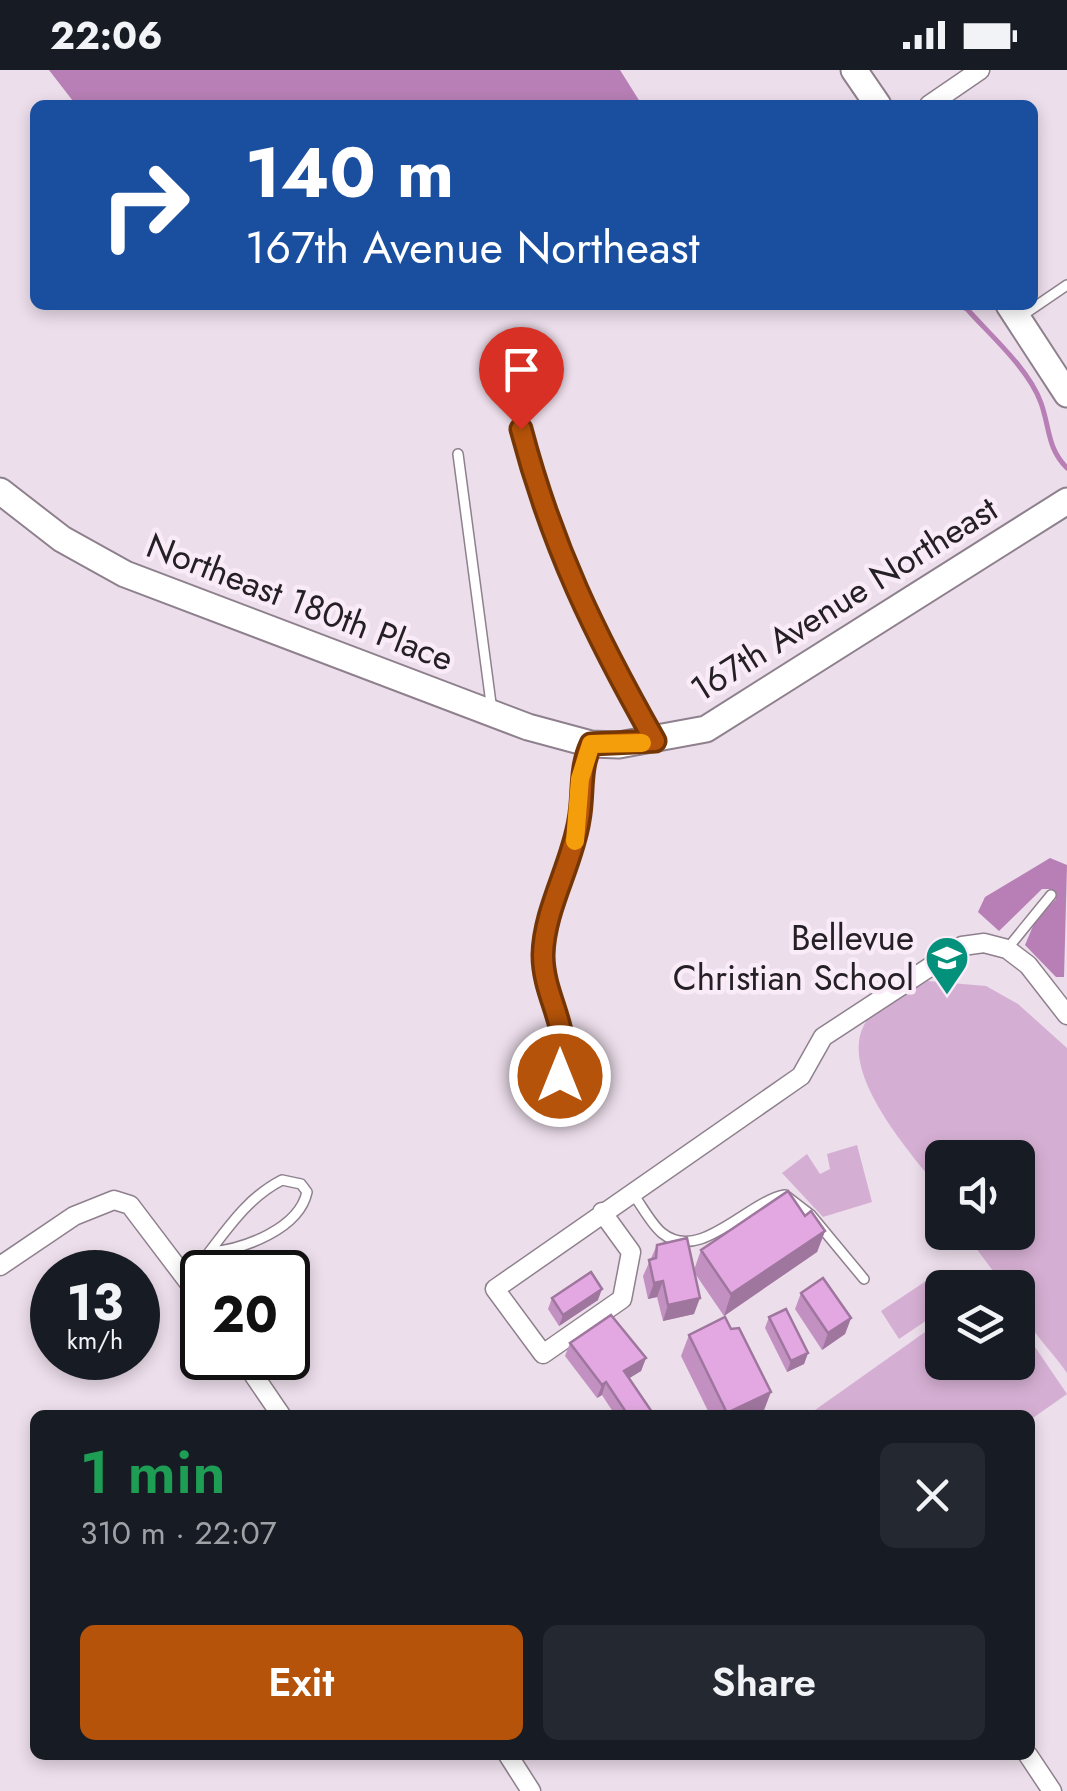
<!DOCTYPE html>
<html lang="en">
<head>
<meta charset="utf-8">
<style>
  body { margin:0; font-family:Jost,sans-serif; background:#242831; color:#f1f3f6; height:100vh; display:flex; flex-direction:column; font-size:38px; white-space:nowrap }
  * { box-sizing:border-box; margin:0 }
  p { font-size:32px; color:#9ea1a6 }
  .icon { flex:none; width:55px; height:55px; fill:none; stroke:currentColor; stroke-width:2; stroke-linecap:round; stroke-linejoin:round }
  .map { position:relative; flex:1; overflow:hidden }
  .sheet { position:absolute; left:30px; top:1340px; width:1005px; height:350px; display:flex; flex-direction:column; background:#171b24; border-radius:15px; box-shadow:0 5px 15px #0003 }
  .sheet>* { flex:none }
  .top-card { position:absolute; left:30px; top:30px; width:1008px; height:210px; border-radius:15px; box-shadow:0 5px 15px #0003; background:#1a4fa0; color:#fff; overflow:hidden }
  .buttons { position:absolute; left:925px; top:1070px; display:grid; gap:20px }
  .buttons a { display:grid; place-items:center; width:110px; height:110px; border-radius:15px; background:#171b24; box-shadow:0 5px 15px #0003; font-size:50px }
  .speed { position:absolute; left:30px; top:1180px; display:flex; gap:20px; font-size:50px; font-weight:700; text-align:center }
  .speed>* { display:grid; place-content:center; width:130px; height:130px; border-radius:50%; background:#171b24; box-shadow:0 5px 15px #0003; line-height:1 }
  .speed small { font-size:25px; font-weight:400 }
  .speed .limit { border:5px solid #111; border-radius:15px; background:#fff; color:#111 }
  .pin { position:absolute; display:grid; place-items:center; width:85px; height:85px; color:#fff; margin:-102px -42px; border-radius:50% 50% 50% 0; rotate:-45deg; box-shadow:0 0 10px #0007 }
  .pin .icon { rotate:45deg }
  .me { position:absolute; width:110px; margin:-55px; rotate:0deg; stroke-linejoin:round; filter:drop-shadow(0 0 8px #0008) }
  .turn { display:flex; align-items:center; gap:35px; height:210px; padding:0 50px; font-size:45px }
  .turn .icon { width:130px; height:130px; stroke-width:2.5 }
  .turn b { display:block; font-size:70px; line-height:85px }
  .round { display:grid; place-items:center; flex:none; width:105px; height:105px; border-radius:15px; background:#242831 }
  .overview { display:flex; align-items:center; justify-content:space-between; height:170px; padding:0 50px }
  h1 { font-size:60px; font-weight:600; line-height:75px; color:#1e9e55 }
  .action { display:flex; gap:20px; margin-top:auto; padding:20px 50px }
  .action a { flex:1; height:115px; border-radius:15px; background:#b45309; color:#fff; font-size:40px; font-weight:600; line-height:115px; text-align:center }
  .action a+a { background:#242831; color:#f1f3f6 }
  .status { display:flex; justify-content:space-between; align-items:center; height:70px; padding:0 50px; background:#171b24; direction:ltr }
  .status svg { height:28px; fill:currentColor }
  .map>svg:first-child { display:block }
</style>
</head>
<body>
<div class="status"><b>22:06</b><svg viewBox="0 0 49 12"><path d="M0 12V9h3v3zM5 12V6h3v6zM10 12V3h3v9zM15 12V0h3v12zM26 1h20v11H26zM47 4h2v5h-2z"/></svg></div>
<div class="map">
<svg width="1067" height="1721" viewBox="0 0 1067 1721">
  <rect width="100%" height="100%" fill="#ecdeeb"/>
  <path fill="#d5afd3" d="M 928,911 L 986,916 L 1018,934 L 1067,978 L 1067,1303 C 1049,1276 1018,1252 1018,1218 L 1005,1217 L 967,1166 L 1018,1162 L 1018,1088 L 942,1088 L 942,1122 C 913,1086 838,1004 864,955 C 873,937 911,922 928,911 Z
    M 857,1075 L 872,1132 L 823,1147 L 782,1103 L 807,1084 L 820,1104 L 830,1099 L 827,1084 Z
    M 929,1209 L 942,1230 L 942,1240 L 899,1269 L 881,1241 Z
    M 942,1250 L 942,1292 L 1018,1292 L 1018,1252 L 1067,1324 L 1030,1350 L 1030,1345 L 808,1345 Z"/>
  <path fill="#b77fb5" d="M 49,0 L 620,0 L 642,35 L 76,35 Z
    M 1050,788 L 1067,795 L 1064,907 L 1056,907 L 1025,875 L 1036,849 L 1056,829 L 1051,819 L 1042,819 L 999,861 L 978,842 L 985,827 Z"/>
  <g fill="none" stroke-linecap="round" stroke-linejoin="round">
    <path stroke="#b77fb5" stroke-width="5" d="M 957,235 L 967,239 C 991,266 1029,299 1041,333 C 1050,358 1047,378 1067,398"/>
    <defs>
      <path id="lane" d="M 1020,247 L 1067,215
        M 515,334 L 551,466 L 651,665
        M 458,384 L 492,641
        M 1007,879 L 1051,825
        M 560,1006 L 567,983 L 543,885 L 580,747 L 580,709 L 591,674
        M 633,1124 C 642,1136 651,1154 662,1163 C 700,1194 748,1131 785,1125 L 811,1145 L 864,1209
        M 188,1208 C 219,1174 239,1132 282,1110 L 301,1114 L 307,1122 C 299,1159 244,1179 211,1182"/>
      <path id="street" d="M 929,35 L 980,0
        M 602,1142 L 631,1182 L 622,1229 L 543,1284 L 495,1219 L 801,1006 L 823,967 L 962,876 L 984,873 L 1007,879 L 1028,895 L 1067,945
        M 0,1196 L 74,1146 L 114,1130 L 130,1135 L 202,1230
        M 242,1288 L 281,1345
        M 508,1685 L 531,1721
        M 1028,1685 L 1052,1721"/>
      <path id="secondary" d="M 854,0 L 878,35
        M 1009,235 L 1067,324
        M 0,421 L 62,469 L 125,504 L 528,657 L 591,674 L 619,675 L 706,659 L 1067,431"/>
    </defs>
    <use href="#lane" stroke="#8e818d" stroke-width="12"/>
    <use href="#street" stroke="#8e818d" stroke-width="21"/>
    <use href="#secondary" stroke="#8e818d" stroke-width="29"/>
    <use href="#lane" stroke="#fff" stroke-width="9"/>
    <use href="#street" stroke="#fff" stroke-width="18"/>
    <use href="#secondary" stroke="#fff" stroke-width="25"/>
  </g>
  <path fill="#c390c2" d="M 805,1146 L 825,1161 L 817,1182 L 724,1246 L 694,1202 L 694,1244 L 663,1251 L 657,1227 L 648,1229 L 643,1206 L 657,1175 L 694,1200 L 701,1180 Z
    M 801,1223 L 851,1248 L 845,1264 L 822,1280 L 795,1239 Z
    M 552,1228 L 598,1230 L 559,1256 L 548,1239 Z
    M 769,1247 L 808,1283 L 804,1294 L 787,1302 L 765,1258 Z
    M 689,1265 L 763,1343 L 759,1345 L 710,1345 L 681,1286 Z
    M 570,1273 L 646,1288 L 641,1301 L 629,1308 L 654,1345 L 615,1345 L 602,1325 L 597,1328 L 565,1286 Z"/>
  <path fill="#9f769e" d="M 825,1161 L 817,1182 L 724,1246 L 731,1224 Z
    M 663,1211 L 657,1227 L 648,1229 L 654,1213 Z
    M 602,1219 L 598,1230 L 559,1256 L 563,1245 Z
    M 700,1228 L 694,1244 L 663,1251 L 668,1235 Z
    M 851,1248 L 845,1264 L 822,1280 L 828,1263 Z
    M 808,1283 L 804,1294 L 787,1302 L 791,1291 Z
    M 646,1288 L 641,1301 L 620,1314 L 624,1301 Z
    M 606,1312 L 602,1325 L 597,1328 L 602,1315 Z
    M 771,1322 L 763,1343 L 759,1345 L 727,1345 L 727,1343 Z"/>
  <path fill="#e3a8e1" stroke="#9f769e" stroke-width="2.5" d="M 788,1121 L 805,1146 L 811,1141 L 825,1161 L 731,1224 L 701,1180 Z
    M 687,1168 L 700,1228 L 668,1235 L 663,1211 L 654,1213 L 649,1190 L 656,1188 L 657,1175 Z
    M 591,1202 L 602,1219 L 563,1245 L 552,1228 Z
    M 823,1208 L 851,1248 L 828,1263 L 801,1223 Z
    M 786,1239 L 808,1283 L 791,1291 L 769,1247 Z
    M 611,1245 L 646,1288 L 624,1301 L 654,1345 L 628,1345 L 606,1312 L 602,1315 L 570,1273 Z
    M 725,1247 L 731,1259 L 739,1258 L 771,1322 L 727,1343 L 689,1265 Z"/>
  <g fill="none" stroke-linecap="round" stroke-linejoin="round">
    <defs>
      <path id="route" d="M 521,359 C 552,477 595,565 655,671 L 591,674 C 579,700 584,724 579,750 C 572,795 544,839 543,885 C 543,929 574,961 560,1006"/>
    </defs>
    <use href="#route" stroke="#753606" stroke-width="25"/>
    <use href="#route" stroke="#b45309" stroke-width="18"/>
    <path stroke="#f59e0b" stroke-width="18" d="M 575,771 L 580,709 L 591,674 L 642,673"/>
  </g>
  <defs>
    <symbol id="school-pin" viewBox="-11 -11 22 30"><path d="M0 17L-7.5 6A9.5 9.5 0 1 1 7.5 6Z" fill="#03917c" stroke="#f9ebf8"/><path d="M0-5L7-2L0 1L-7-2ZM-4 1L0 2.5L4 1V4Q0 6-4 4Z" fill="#fff"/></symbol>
  </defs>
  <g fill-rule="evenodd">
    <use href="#school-pin" x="922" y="863" width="50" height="68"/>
  </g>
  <g text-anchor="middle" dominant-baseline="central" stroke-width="9" stroke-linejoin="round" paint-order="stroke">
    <g font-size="35" fill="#252025" stroke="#f9ebf8">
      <text transform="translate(844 529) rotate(-32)">167th Avenue Northeast</text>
      <text transform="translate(300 532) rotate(21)">Northeast 180th Place</text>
    </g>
    <g font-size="35" fill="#252025" stroke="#f9ebf8" text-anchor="end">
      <text x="914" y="868">Bellevue<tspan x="914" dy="40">Christian School</tspan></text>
    </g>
  </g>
</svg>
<div class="buttons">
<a><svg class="icon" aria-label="sound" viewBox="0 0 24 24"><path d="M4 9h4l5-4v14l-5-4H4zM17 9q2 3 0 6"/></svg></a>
<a><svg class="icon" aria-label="layers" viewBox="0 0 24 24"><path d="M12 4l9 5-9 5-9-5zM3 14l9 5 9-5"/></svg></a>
</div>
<div class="speed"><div>13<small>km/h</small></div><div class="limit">20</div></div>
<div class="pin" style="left:521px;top:359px;background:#d93025"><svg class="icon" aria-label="arrive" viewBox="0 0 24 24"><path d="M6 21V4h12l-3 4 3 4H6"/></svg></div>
<svg class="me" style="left:560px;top:1006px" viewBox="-20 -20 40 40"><circle r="17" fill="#b45309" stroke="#fff" stroke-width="3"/><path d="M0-11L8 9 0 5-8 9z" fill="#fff"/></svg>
<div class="top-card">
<div class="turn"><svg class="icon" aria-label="right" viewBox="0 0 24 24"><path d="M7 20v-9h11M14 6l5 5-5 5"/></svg><div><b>140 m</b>167th Avenue Northeast</div></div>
</div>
<section class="sheet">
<div class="overview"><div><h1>1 min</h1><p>310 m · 22:07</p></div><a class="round"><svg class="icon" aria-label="close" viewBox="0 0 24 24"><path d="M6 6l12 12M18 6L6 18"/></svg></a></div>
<div class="action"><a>Exit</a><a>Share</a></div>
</section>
</div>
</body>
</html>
